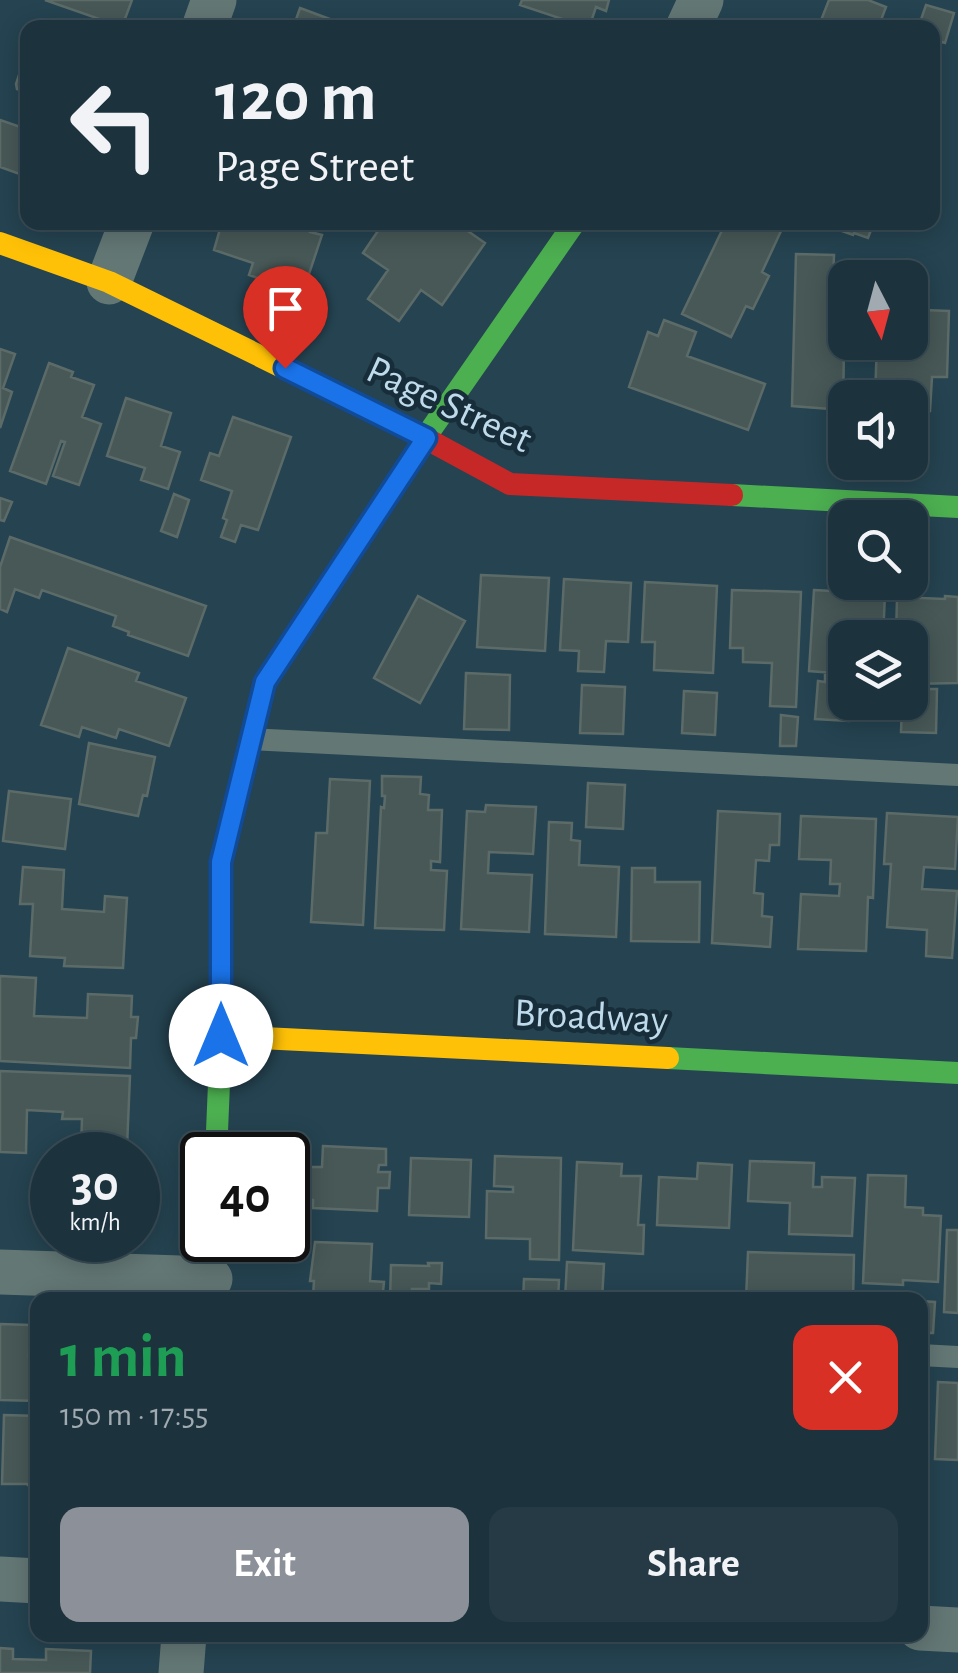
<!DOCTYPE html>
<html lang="en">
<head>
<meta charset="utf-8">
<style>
  body { margin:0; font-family:"Alegreya Sans",sans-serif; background:#253a44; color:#f1f3f6; height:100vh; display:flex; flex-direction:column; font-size:38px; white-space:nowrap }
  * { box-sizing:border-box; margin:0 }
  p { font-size:32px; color:#a0aab0 }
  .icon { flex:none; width:55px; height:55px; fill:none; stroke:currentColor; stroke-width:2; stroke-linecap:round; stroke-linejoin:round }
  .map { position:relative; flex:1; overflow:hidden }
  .details { position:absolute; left:30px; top:1292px; width:898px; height:350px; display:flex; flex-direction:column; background:#1c323d; border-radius:20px; box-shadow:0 5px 25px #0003,0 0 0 2px #3a4d57 }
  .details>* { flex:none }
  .hud { position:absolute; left:20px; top:20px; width:920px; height:210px; border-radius:20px; box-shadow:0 5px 25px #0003,0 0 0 2px #3a4d57; background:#1c323d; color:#f1f3f6; overflow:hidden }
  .needle { width:65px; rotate:174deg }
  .controls { position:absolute; left:828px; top:260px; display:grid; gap:20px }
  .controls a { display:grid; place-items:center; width:100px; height:100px; border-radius:20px; background:#1c323d; box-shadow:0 5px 25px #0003,0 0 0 2px #3a4d57; font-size:50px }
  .speed { position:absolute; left:30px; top:1132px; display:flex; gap:20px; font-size:50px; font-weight:700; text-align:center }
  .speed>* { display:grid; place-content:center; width:130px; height:130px; border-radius:50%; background:#1c323d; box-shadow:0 5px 25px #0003,0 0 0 2px #3a4d57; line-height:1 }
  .speed small { font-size:25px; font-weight:400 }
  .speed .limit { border:5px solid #111; border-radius:15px; background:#fff; color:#111 }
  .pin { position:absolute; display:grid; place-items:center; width:85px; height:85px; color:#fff; margin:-102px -42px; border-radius:50% 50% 50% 0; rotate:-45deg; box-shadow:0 0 10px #0007 }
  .pin .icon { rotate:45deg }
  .me { position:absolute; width:110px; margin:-55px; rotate:0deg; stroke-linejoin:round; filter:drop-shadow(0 0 8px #0008) }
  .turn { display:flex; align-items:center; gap:35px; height:210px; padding:0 30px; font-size:45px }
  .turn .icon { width:130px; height:130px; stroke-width:2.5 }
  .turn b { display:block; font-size:70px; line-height:85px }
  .round { display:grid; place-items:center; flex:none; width:105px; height:105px; border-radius:20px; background:#253a44 }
  .overview { display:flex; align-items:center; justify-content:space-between; height:170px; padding:0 30px }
  h1 { font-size:60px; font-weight:700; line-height:75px; color:#1e9e55 }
  .primary-button { display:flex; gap:20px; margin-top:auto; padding:20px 30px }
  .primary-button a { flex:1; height:115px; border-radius:20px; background:#8c9099; color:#fff; font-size:40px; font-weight:700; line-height:115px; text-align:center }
  .primary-button a+a { background:#253a44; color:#f1f3f6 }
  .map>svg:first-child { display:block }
</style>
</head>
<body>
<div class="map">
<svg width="958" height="1673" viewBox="0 0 958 1673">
  <rect width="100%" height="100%" fill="#254351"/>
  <path fill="#475856" stroke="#5c6b68" stroke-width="2.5" d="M 45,0 L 132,0 L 122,27 Z
    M 522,0 L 609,0 L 606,11 L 596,7 L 589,28 L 520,5 Z
    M 829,0 L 868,0 L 886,7 L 878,28 L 818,28 Z
    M 926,5 L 954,13 L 945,43 L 932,39 L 932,28 L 918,28 Z
    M 300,8 L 354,28 L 293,28 Z
    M 26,65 L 28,66 L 28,93 L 17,89 L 16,84 L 20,72 Z
    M 0,120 L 26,129 L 28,125 L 28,177 L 0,167 Z
    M 222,222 L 313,222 L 310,232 L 322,235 L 306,283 L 297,280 L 293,290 L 249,275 L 253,263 L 214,250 Z
    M 384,222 L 455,222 L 485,243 L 442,305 L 421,290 L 399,321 L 368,299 L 388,270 L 363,253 Z
    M 726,222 L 763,222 L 781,231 L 762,272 L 769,276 L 753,309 L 746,306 L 731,337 L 682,314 Z
    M 817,222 L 874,222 L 868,238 L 854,233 L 853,235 Z
    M 796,254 L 834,255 L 833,285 L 845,285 L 843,410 L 792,406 Z
    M 923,310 L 949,311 L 947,377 L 932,377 L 930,411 L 910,411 L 910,398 L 875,398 L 877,342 L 910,342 L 910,330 L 922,330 Z
    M 664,320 L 696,332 L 687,356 L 765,384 L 748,430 L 629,387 L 648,332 L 658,336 Z
    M 0,349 L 15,354 L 3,388 L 12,392 L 0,428 Z
    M 49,363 L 73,372 L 71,377 L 94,385 L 82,417 L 101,424 L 79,485 L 53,476 L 65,442 L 61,441 L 46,484 L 10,471 Z
    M 126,398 L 171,413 L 161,446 L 180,452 L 168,489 L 141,480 L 145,468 L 107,456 Z
    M 233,417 L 291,437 L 258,530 L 241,525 L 235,542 L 221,537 L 227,520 L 223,518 L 232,491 L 201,480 L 210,453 L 219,456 Z
    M 174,494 L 189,500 L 177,537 L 161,531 Z
    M 0,498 L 12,502 L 4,521 L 0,520 Z
    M 10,537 L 206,606 L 188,656 L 128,635 L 129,632 L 113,626 L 116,616 L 42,590 L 39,598 L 15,589 L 7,612 L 0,609 L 0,567 Z
    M 481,575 L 549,578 L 545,651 L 477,647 Z
    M 564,579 L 631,583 L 628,642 L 606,641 L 604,672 L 578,671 L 579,651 L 560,650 Z
    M 645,582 L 717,586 L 713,673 L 654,670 L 655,642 L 642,642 Z
    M 732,590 L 801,592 L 796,707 L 770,706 L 772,663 L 743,662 L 743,648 L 730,648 Z
    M 814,590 L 885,594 L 883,638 L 845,638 L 845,668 L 834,667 L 833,673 L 809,671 Z
    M 418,596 L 465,621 L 420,703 L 374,678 Z
    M 945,596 L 958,597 L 958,683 L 910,684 L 910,638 L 896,638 L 897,597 L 945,599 Z
    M 68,648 L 139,673 L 136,681 L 186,698 L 169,746 L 119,729 L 116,738 L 82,727 L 79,737 L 41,725 Z
    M 466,673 L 510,675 L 509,730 L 464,729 Z
    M 825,674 L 842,676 L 841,683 L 845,683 L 845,702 L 851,702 L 849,721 L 815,719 L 818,681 L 825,682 Z
    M 582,685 L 625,687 L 623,734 L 580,733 Z
    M 910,689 L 937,689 L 936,733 L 901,732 L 902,702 L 910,702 Z
    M 684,691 L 717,693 L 715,735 L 682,733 Z
    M 781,715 L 798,717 L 796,746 L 780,746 Z
    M 89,743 L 155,757 L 147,796 L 143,795 L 138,816 L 79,804 Z
    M 382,776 L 421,777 L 420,794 L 429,795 L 428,810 L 442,810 L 440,862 L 431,861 L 431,870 L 447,871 L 444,930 L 375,928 L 381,807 L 384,808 L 385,796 L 382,796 Z
    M 330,779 L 370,781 L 363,925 L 311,922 L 316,833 L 327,833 Z
    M 588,783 L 625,785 L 623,829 L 586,827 Z
    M 9,791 L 71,799 L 65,849 L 3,841 Z
    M 486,805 L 536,807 L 533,854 L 489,852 L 488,873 L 532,875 L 529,932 L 461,929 L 467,811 L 485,812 Z
    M 718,811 L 780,814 L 779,845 L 770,845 L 769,861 L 756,860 L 754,893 L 763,894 L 762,916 L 772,917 L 770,947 L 712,943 Z
    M 887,813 L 958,817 L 955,869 L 924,867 L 922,889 L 957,891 L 952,958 L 926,956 L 927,930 L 887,927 L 891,864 L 884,864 Z
    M 801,816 L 876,819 L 873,898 L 868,897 L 866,951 L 798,949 L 801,894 L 839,896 L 840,884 L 830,884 L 831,860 L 799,859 Z
    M 549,822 L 572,823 L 571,840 L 580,841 L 579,865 L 619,867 L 616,937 L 545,934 Z
    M 23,867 L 64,870 L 62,909 L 104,912 L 105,896 L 127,898 L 123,968 L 64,966 L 65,958 L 30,956 L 33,904 L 20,904 Z
    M 632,868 L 655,868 L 655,882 L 700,882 L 699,942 L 631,941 Z
    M 0,976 L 36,978 L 34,1016 L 87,1018 L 88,994 L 132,996 L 131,1017 L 138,1017 L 136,1038 L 131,1038 L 130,1068 L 0,1061 Z
    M 0,1071 L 130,1076 L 127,1147 L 81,1146 L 82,1119 L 62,1119 L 63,1112 L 27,1110 L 26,1153 L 0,1152 Z
    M 323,1146 L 386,1149 L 386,1165 L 379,1165 L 378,1172 L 390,1172 L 389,1188 L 378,1188 L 377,1211 L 313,1208 L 313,1200 L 309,1199 L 309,1187 L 307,1187 L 308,1167 L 322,1167 Z
    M 495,1156 L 561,1158 L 559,1260 L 530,1259 L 530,1239 L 486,1238 L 487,1191 L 513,1192 L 513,1187 L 494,1186 Z
    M 411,1158 L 471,1160 L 469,1217 L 409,1215 Z
    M 750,1161 L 814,1163 L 813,1187 L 822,1187 L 822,1177 L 855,1178 L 852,1236 L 789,1234 L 790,1203 L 748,1201 Z
    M 577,1162 L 622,1164 L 621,1176 L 641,1176 L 638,1225 L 644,1225 L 643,1254 L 573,1250 Z
    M 698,1163 L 732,1165 L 729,1228 L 657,1225 L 659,1177 L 697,1179 Z
    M 44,1173 L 52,1174 L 52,1232 L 46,1231 L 47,1203 L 42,1202 Z
    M 868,1175 L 906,1176 L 905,1207 L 923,1208 L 923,1215 L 941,1216 L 938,1282 L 903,1280 L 903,1285 L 863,1283 Z
    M 947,1230 L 958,1230 L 958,1313 L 944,1312 Z
    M 315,1242 L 372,1244 L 370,1281 L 384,1282 L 383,1292 L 370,1291 L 370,1299 L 313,1296 L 314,1281 L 310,1281 Z
    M 748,1252 L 854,1255 L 853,1300 L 746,1300 Z
    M 567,1262 L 604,1264 L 602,1300 L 565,1300 Z
    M 428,1263 L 442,1263 L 441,1284 L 429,1283 L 429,1289 L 412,1289 L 412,1300 L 390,1300 L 391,1265 L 429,1266 Z
    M 524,1279 L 559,1280 L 558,1300 L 523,1300 Z
    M 920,1301 L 935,1302 L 933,1333 L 920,1333 Z
    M 0,1324 L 30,1325 L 29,1356 L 38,1356 L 38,1401 L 0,1400 Z
    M 938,1382 L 958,1383 L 958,1460 L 935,1459 Z
    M 4,1415 L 38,1416 L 38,1490 L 33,1490 L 27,1484 L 2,1484 Z
    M 0,1648 L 13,1649 L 13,1659 L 46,1660 L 46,1649 L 91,1651 L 90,1673 L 0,1673 Z"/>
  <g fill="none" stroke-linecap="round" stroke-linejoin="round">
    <path stroke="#637775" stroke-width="22" d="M 251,739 L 958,775
      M 920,1355 L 958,1357"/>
    <path stroke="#637775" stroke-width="45" d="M 204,28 L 214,0
      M 688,28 L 701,0
      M 109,282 L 132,222
      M 0,1272 L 210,1279
      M 0,1579 L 38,1581
      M 920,1628 L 958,1630
      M 181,1673 L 184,1635"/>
    <path stroke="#4caf50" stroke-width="22" d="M 732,495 L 958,507
      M 668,1058 L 958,1073
      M 216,1155 L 221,1036 L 221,862 L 265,681 L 425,438 L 575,222"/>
    <path stroke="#ffc107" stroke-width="22" d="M 0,243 L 109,282 L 321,386
      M 221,1036 L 668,1058"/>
    <path stroke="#c62828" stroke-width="22" d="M 321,386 L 425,438 L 510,484 L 732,495"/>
  </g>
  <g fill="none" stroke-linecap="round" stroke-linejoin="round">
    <defs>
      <path id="route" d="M 221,1036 L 221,862 L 265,682 L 426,438 L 285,368"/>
    </defs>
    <use href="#route" stroke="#114b97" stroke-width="25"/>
    <use href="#route" stroke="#1a73e8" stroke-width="18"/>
  </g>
  <g text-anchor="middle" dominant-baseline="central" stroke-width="9" stroke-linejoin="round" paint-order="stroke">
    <g font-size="40" fill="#bfdaea" stroke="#172d3a">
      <text transform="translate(449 405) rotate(25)">Page Street</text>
      <text transform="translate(591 1017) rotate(3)">Broadway</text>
    </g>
  </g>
</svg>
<div class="controls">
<a><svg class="needle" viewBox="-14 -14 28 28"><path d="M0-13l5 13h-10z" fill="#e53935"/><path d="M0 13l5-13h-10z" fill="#a0aab0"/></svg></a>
<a><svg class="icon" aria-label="sound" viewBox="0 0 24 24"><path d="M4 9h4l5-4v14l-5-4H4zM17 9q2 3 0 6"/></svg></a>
<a><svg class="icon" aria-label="search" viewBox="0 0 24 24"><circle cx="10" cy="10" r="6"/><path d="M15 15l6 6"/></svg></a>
<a><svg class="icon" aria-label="layers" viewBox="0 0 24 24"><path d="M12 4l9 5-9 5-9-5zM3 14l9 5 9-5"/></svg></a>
</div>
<div class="speed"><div>30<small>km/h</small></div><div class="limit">40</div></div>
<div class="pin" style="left:285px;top:368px;background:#d93025"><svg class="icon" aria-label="arrive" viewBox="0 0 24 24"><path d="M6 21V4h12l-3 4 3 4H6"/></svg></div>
<svg class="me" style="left:221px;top:1036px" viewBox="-20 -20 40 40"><circle r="19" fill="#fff"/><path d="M0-13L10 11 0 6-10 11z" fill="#1a73e8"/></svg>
<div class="hud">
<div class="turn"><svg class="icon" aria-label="left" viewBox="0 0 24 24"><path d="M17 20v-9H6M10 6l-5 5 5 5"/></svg><div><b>120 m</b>Page Street</div></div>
</div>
<section class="details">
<div class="overview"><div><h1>1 min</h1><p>150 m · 17:55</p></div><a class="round" style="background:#d93025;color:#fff"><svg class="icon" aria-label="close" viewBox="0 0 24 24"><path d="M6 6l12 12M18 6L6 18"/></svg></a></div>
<div class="primary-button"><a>Exit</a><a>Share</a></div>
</section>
</div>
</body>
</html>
